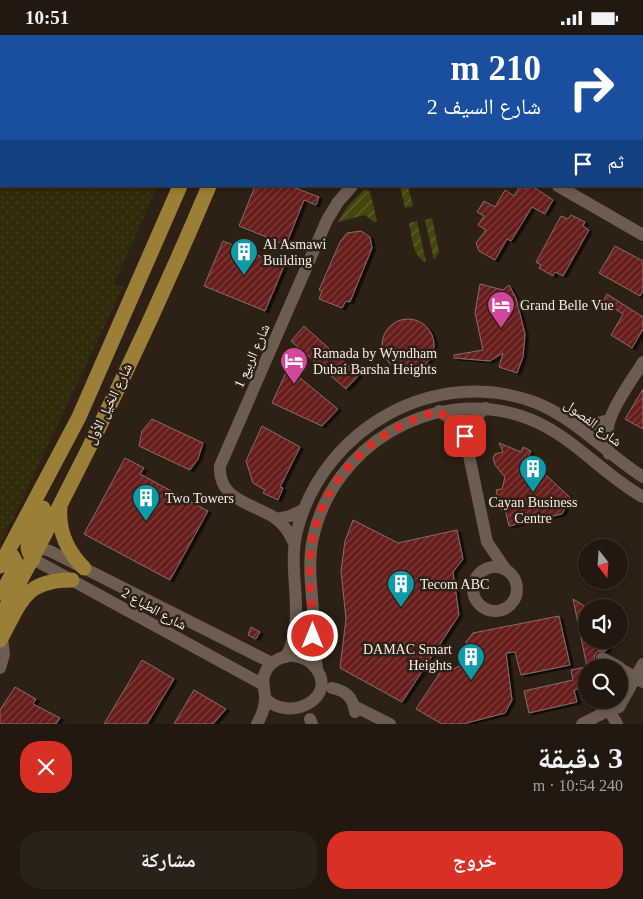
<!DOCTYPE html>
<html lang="ar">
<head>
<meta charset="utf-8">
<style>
  body { margin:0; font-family:"Times New Roman","Noto Naskh Arabic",serif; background:#2a2119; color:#f1f3f6; direction:rtl; height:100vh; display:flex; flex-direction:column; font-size:19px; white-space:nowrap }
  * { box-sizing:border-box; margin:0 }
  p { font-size:16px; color:#a2a09f }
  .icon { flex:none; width:28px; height:28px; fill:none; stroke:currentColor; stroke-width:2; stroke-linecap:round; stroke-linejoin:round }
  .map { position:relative; height:689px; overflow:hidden; direction:ltr }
  .panel { display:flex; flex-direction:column; background:#221810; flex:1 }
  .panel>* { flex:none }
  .banner { position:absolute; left:0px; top:0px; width:644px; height:152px; box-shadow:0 2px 8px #0003,0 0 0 1px #3f3730; direction:rtl; background:#1a4fa0; color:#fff; overflow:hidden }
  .needle { width:32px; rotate:163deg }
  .controls { position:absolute; left:578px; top:504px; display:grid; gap:10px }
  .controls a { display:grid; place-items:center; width:50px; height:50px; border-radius:50%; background:#221810; box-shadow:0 2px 8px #0003,0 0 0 1px #3f3730; font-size:25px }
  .pin { position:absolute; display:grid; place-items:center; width:42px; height:42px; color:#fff; margin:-21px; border-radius:10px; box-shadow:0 2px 8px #0006 }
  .me { position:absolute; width:55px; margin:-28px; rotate:0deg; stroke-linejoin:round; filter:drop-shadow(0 0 4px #0008) }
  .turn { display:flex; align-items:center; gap:18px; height:105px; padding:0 20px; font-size:22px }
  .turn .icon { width:65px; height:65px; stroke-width:2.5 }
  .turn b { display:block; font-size:35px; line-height:42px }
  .then { display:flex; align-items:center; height:48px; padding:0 20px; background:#0003; gap:10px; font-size:19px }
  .round { display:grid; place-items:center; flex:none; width:52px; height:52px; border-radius:20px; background:#2a2119 }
  .summary { display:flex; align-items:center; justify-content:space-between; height:85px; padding:0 20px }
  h1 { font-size:30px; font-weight:700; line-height:38px }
  .cta { display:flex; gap:10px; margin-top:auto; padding:10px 20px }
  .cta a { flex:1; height:58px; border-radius:20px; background:#d93025; color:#fff; font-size:20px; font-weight:700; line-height:58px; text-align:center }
  .cta a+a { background:#2a2119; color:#f1f3f6 }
  .status { display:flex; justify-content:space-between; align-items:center; height:35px; padding:0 25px; background:#221810; direction:ltr }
  .status svg { height:14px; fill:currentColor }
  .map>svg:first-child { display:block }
</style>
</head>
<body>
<div class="status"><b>10:51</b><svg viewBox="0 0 49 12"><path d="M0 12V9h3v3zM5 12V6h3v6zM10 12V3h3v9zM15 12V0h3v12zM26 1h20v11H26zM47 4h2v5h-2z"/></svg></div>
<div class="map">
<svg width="643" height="689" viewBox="0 0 643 689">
  <defs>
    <pattern id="sand-dots" width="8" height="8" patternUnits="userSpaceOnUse" patternTransform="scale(1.25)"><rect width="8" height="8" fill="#322a09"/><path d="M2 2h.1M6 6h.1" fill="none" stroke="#463f21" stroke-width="1.8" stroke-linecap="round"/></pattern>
    <pattern id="garden-furrows" width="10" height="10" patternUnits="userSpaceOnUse" patternTransform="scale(1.25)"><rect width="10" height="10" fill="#44470d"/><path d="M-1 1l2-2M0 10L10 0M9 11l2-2" fill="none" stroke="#606230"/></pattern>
    <pattern id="building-hatch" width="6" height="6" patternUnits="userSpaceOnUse" patternTransform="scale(1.25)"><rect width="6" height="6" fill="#671e1b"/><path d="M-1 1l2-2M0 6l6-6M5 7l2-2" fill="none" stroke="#7e3f3c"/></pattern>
    <filter id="shadow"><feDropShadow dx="3.5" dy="2" stdDeviation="0" flood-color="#0009"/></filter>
  </defs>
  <rect width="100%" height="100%" fill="#2d2015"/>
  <path fill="url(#sand-dots)" d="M 0,0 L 221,0 L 1,1 L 1,151 L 158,151 L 114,248 L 123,252 L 13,484 L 0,508 Z"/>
  <path fill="url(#garden-furrows)" d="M 400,151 L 408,151 L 413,171 L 405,173 Z
    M 365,154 L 370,157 L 377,186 L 374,187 L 365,180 L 338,187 L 347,172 Z
    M 432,183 L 439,217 L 434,225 L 425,185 Z
    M 417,186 L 426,227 C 412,222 412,201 409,188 Z"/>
  <path fill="url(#building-hatch)" stroke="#836e6b" filter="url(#shadow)" d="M 255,151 L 290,151 L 319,162 L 316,170 L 304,165 L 286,210 L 239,191 Z
    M 520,151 L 526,154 L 528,151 L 532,151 L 553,165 L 545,179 L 532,172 L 511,206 L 507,204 L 495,225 L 479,216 L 476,208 L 486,195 L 478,190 L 484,181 L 477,177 L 484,166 L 495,172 L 505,155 L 514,161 Z
    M 571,180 L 585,187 L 583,191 L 589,195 L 563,241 L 555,237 L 553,241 L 539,233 L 541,230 L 536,227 L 561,181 L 568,184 Z
    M 361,196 L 370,202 L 372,213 L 350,267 L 346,266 L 342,273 L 319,264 L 322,256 L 319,255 L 340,207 L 347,198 Z
    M 223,206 L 284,231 L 265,276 L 204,251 Z
    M 615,211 L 643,226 L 643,256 L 640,261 L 599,238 Z
    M 480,249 L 503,255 L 509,250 L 516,263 L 525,299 L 523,322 L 517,338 L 499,332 L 503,318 L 490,326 L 454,323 L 454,320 L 483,315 L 475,278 Z
    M 607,259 L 643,282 L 643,294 L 632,313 L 611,300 L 623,279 L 603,266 Z
    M382 310a26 26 0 1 1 52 0a26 26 0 1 1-52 0Z
    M 304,291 L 359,340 L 346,354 L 291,306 Z
    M 288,333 L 338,374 L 322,391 L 272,368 Z
    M 643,354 L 643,394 L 625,384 Z
    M 152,384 L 203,408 L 198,424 L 190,435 L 139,411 L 142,396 Z
    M 262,391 L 300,412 L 280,452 L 283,453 L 278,465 L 263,458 L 265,455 L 253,448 L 246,426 Z
    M 499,408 L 521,417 L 523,412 L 531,416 L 525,428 L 547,441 L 571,463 L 562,479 L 509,491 L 505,474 L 501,475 L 496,455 L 502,454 L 505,442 L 495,430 L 493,423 L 495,419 L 503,417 Z
    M 125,423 L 144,433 L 140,439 L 208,476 L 170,545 L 84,499 Z
    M 353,485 L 398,508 L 457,495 L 463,524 L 453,537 L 459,580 L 402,667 L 340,633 L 346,584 L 341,536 L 345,506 Z
    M 573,564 L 586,572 L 586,605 L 609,605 L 610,609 L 606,616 L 598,616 L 595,620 L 594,624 L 598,630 L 596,632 L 587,632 Z
    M 559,581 L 570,630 L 521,640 L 515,617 L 506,618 L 512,665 L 505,678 L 463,689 L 442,689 L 416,674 L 445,630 L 452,635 L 472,624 L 466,607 L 473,598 Z
    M 251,592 L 260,597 L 256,604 L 248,600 Z
    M 142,625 L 174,644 L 147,689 L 104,689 Z
    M 586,632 L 586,644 L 581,645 L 583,653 L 574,655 L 577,667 L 529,678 L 524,656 L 573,645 L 571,635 Z
    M 15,652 L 36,664 L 33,669 L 60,683 L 56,689 L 0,689 L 0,675 Z
    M 194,655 L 226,674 L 213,689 L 174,689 Z"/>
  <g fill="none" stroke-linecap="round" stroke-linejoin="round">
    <path stroke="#6b5d50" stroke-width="12" d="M 642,16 L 643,16
      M 558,151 L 643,200
      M 439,376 L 454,386 L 465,401 L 487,507 L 506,535
      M 579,393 L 609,385
      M 465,401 L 473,384 L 486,373
      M 609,419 C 598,386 627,354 643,327
      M 276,484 L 290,481 L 303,475
      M 294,508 C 290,499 284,489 275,483 C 252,468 218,465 220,431 L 327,185 L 338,167 L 352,151
      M 39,513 L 50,516 L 272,628
      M 33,524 L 262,649
      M473 554a22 22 0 1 1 44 0a22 22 0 1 1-44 0Z
      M 286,622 C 308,579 285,536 298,492 C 326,392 435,331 534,367 C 574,382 607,419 643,442
      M 602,623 L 619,632
      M 0,633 L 4,619 L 2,603
      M 619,633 L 643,647
      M 317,634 C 314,614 314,595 313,574 C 311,550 308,527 313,503 C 333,411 430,352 521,381 C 569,396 600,438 643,462
      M 332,653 C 346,656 353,662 355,677
      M 354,671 L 390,689
      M 609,675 L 619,672 L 643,629
      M 310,684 L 312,689
      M 257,689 C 261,682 265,672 265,663 C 265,653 260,645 267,634 C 273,625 284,620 294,621 C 301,622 309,625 314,631 C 341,662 289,689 265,663
      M 582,689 L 609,675 L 617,689"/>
    <path stroke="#9c7f37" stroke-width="15" d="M 527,0 L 530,1
      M 578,0 L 580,1
      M 235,1 L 236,0
      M 264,1 L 264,0
      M 642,37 L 643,37
      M 642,63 L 643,64
      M 60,472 C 58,496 67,516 84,533
      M 33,524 C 20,507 35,489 43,473
      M 0,531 L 79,382 L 180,151
      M 2,558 L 17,530 L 13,522 L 4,524
      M 0,583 C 77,443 147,298 209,151
      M 0,605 C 21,568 23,545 72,545"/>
  </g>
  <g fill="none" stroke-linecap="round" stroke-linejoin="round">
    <path stroke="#d93025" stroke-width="9" stroke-dasharray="0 16.2" d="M 313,601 C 313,575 309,550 310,525 C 314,451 370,395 438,376 L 454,386 L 465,401"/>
  </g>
  <defs>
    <symbol id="building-pin" viewBox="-11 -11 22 30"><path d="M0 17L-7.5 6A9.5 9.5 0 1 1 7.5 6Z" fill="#0f9aa8" stroke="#2d2015"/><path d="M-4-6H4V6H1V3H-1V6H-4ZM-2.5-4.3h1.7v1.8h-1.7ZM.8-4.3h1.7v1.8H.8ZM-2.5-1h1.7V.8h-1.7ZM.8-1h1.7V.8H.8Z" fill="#fff"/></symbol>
    <symbol id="hotel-pin" viewBox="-11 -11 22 30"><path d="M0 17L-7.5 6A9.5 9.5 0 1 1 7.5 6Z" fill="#d1479c" stroke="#2d2015"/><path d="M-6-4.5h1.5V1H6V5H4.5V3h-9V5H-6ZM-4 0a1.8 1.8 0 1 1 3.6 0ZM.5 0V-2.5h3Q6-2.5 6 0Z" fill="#fff"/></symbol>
  </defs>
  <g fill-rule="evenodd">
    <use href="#building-pin" x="228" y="201" width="32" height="43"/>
    <use href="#hotel-pin" x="485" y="254" width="32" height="43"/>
    <use href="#hotel-pin" x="278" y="310" width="32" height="43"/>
    <use href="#building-pin" x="517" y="418" width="32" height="43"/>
    <use href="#building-pin" x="130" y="447" width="32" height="43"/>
    <use href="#building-pin" x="385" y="533" width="32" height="43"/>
    <use href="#building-pin" x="455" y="606" width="32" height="43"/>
  </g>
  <g text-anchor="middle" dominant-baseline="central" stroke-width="5" stroke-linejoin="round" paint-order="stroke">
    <g font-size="14" fill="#f7eee7" stroke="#2d2015" text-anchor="start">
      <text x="263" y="209">Al Asmawi<tspan x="263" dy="16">Building</tspan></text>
      <text x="520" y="270">Grand Belle Vue</text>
      <text x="313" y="318">Ramada by Wyndham<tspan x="313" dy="16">Dubai Barsha Heights</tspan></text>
      <text x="165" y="463">Two Towers</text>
      <text x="533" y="467" text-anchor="middle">Cayan Business<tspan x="533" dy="16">Centre</tspan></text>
      <text x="420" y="549">Tecom ABC</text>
      <text x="452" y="614" text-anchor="end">DAMAC Smart<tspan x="452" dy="16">Heights</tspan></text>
    </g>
    <g font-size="14" fill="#f7eee7" stroke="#2d2015">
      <text transform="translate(252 321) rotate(-66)">شارع الربيع 1</text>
      <text transform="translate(109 369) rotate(-64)">شارع الخيل الأول</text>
      <text transform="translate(593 388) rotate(37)">شارع الفصول</text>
      <text transform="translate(154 574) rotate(29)">شارع الطباع 2</text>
    </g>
  </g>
</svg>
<div class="controls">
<a><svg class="needle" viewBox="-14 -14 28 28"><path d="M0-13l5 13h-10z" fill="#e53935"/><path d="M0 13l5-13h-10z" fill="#a2a09f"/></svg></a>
<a><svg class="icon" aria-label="sound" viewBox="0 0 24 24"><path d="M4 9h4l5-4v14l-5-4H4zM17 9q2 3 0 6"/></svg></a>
<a><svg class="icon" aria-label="search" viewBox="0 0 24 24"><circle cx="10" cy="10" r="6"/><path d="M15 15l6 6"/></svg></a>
</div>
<div class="pin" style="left:465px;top:401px;background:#d93025"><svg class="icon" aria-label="arrive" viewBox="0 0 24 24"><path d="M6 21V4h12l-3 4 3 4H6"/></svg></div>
<svg class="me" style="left:313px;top:601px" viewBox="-20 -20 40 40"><circle r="17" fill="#d93025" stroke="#fff" stroke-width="3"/><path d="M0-11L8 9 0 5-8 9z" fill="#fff"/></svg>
<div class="banner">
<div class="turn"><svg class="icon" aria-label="right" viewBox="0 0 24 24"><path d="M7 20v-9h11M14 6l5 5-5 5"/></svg><div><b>210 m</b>شارع السيف 2</div></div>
<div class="then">ثم<svg class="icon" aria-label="arrive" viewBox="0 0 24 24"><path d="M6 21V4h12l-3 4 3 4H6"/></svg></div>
</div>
</div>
<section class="panel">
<div class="summary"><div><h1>3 دقيقة</h1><p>240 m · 10:54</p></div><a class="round" style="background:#d93025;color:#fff"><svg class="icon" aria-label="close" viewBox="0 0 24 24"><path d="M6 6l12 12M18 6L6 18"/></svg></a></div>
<div class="cta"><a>خروج</a><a>مشاركة</a></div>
</section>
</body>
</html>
